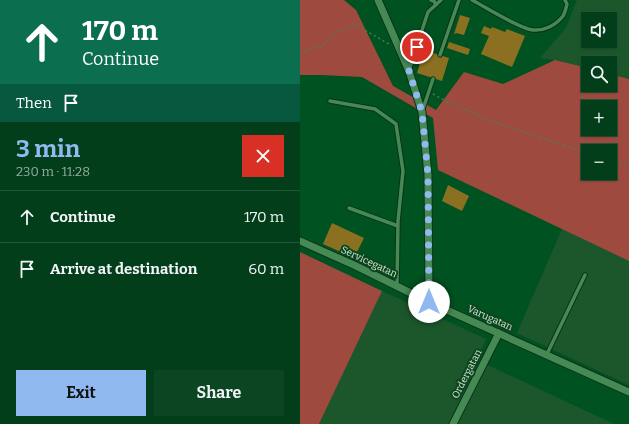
<!DOCTYPE html>
<html lang="en">
<head>
<meta charset="utf-8">
<style>
  body { margin:0; font-family:Bitter,serif; background:#0b4522; color:#f1f3f6; height:100vh; display:flex; flex-direction:column; font-size:15px; white-space:nowrap }
  * { box-sizing:border-box; margin:0 }
  p { font-size:13px; color:#96aea2 }
  .icon { flex:none; width:22px; height:22px; fill:none; stroke:currentColor; stroke-width:2; stroke-linecap:round; stroke-linejoin:round }
  .map { position:relative; flex:1; overflow:hidden }
  .panel { display:flex; flex-direction:column; background:#013e19; width:300px }
  .panel>* { flex:none }
  .banner { background:#0b6e4f; color:#fff; overflow:hidden }
  .controls { position:absolute; left:281px; top:12px; display:grid; gap:8px }
  .controls a { display:grid; place-items:center; width:36px; height:36px; border-radius:0px; background:#013e19; box-shadow:0 1px 3px #0004,0 0 0 1px #235738; font-size:20px }
  .pin { position:absolute; display:grid; place-items:center; width:34px; height:34px; color:#fff; margin:-17px; border:2px solid #fff; border-radius:50%; box-shadow:0 1px 4px #0007 }
  .me { position:absolute; width:44px; margin:-22px; rotate:0deg; stroke-linejoin:round; filter:drop-shadow(0 0 3px #0008) }
  .turn { display:flex; align-items:center; gap:14px; height:84px; padding:0 16px; font-size:18px }
  .turn .icon { width:52px; height:52px; stroke-width:2.5 }
  .turn b { display:block; font-size:28px; line-height:34px }
  .then { display:flex; align-items:center; height:38px; padding:0 16px; background:#0003; gap:8px; font-size:15px }
  .round { display:grid; place-items:center; flex:none; width:42px; height:42px; border-radius:0px; background:#0b4522 }
  .headline { display:flex; align-items:center; justify-content:space-between; height:68px; padding:0 16px }
  h1 { font-size:24px; font-weight:700; line-height:30px; color:#90b9f0 }
  .primary-button { display:flex; gap:8px; margin-top:auto; padding:8px 16px }
  .primary-button a { flex:1; height:46px; border-radius:0px; background:#90b9f0; color:#111; font-size:16px; font-weight:700; line-height:46px; text-align:center }
  .primary-button a+a { background:#0b4522; color:#f1f3f6 }
  ul { padding:0; list-style:none }
  li { display:flex; align-items:center; gap:12px; height:52px; padding:0 16px; border-top:1px solid #235738 }
  li div { flex:1 }
  li b { display:block; font-size:15px }
  li em { font-style:normal }
  main { display:flex; flex:1; min-height:0 }
  .map>svg:first-child { display:block }
</style>
</head>
<body>
<main>
<section class="panel">
<div class="banner">
<div class="turn"><svg class="icon" aria-label="ahead" viewBox="0 0 24 24"><path d="M12 20V5M6 11l6-6 6 6"/></svg><div><b>170 m</b>Continue</div></div>
<div class="then">Then<svg class="icon" aria-label="arrive" viewBox="0 0 24 24"><path d="M6 21V4h12l-3 4 3 4H6"/></svg></div>
</div>
<div class="headline"><div><h1>3 min</h1><p>230 m · 11:28</p></div><a class="round" style="background:#d93025;color:#fff"><svg class="icon" aria-label="close" viewBox="0 0 24 24"><path d="M6 6l12 12M18 6L6 18"/></svg></a></div>
<ul>
<li><svg class="icon" aria-label="ahead" viewBox="0 0 24 24"><path d="M12 20V5M6 11l6-6 6 6"/></svg><div><b>Continue</b></div><em>170 m</em></li>
<li><svg class="icon" aria-label="arrive" viewBox="0 0 24 24"><path d="M6 21V4h12l-3 4 3 4H6"/></svg><div><b>Arrive at destination</b></div><em>60 m</em></li>
</ul>
<div class="primary-button"><a>Exit</a><a>Share</a></div>
</section>
<div class="map">
<svg width="329" height="424" viewBox="0 0 329 424">
  <rect width="100%" height="100%" fill="#015221"/>
  <path fill="#1c572c" fill-rule="evenodd" d="M 277,0 L 329,0 L 329,79 L 310,74 L 310,63 L 288,63 L 288,68 L 255,60 L 240,58 L 266,28 ZM 288,19 L 310,19 L 310,41 L 288,41 Z
    M 262,229 L 329,261 L 329,385 L 217,333 Z
    M 82,291 L 186,339 L 177,360 L 314,424 L 19,424 Z"/>
  <path fill="#9f4a3f" fill-rule="evenodd" d="M 0,0 L 44,0 L 56,10 L 93,86 L 136,110 L 164,72 L 203,84 L 255,60 L 288,68 L 288,85 L 310,85 L 310,74 L 329,79 L 329,261 L 138,170 L 133,118 L 62,77 L 21,75 L 0,75 ZM 288,107 L 310,107 L 310,129 L 288,129 ZM 288,151 L 310,151 L 310,173 L 288,173 Z
    M 0,252 L 82,291 L 19,424 L 0,424 Z"/>
  <path fill="#8b7021" d="M 160,15 L 170,18 L 164,35 L 156,33 L 155,34 L 154,34 Z
    M 184,26 L 191,29 L 192,27 L 205,32 L 207,29 L 225,36 L 212,67 L 181,54 L 189,36 L 181,33 Z
    M 149,42 L 170,49 L 168,55 L 147,48 Z
    M 124,50 L 149,58 L 142,81 L 117,73 Z
    M 148,185 L 169,196 L 162,211 L 142,201 Z
    M 32,223 L 64,238 L 54,258 L 23,244 Z"/>
  <g fill="none" stroke-linecap="round" stroke-linejoin="round">
    <defs>
      <path id="lane" d="M 131,0 L 134,1 L 136,5
        M 172,0 C 185,7 220,29 233,30 C 245,31 256,25 263,16 C 265,13 266,8 267,4 L 265,0
        M 140,55 L 159,0
        M 109,70 L 128,12 L 141,0
        M 30,101 L 75,109 L 96,124 L 103,171 L 98,221 L 97,285
        M 123,109 L 133,79
        M 49,208 L 98,226
        M 247,354 L 285,275"/>
      <path id="street" d="M 78,0 L 109,71 L 122,112 L 128,175 L 129,302
        M 0,241 L 54,265 L 129,302 L 329,392
        M 153,424 L 199,333"/>
    </defs>
    <use href="#lane" stroke="#0d3217" stroke-width="5.5"/>
    <use href="#street" stroke="#0d3217" stroke-width="9"/>
    <path stroke="#408258" stroke-width="1.5" stroke-dasharray="2 3" stroke-linecap="butt" d="M 0,53 L 23,45 L 38,32 L 54,24 L 89,44
      M 133,94 L 148,102 L 196,123 L 288,153
      M 310,160 L 329,167"/>
    <use href="#lane" stroke="#458954" stroke-width="3.5"/>
    <use href="#street" stroke="#458954" stroke-width="7"/>
  </g>
  <g fill="none" stroke-linecap="round" stroke-linejoin="round">
    <path stroke="#90b9f0" stroke-width="7" stroke-dasharray="0 12.6" d="M 117,47 L 109,71 L 122,112 L 128,175 L 129,302"/>
  </g>
  <g text-anchor="middle" dominant-baseline="central" stroke-width="4" stroke-linejoin="round" paint-order="stroke">
    <g font-size="10" fill="#c9ebce" stroke="#0e441f">
      <text transform="translate(69 262) rotate(25)">Servicegatan</text>
      <text transform="translate(190 318) rotate(24)">Varugatan</text>
      <text transform="translate(167 374) rotate(-63)">Ordergatan</text>
    </g>
  </g>
</svg>
<div class="controls">
<a><svg class="icon" aria-label="sound" viewBox="0 0 24 24"><path d="M4 9h4l5-4v14l-5-4H4zM17 9q2 3 0 6"/></svg></a>
<a><svg class="icon" aria-label="search" viewBox="0 0 24 24"><circle cx="10" cy="10" r="6"/><path d="M15 15l6 6"/></svg></a>
<a>+</a>
<a>−</a>
</div>
<div class="pin" style="left:117px;top:47px;background:#d93025"><svg class="icon" aria-label="arrive" viewBox="0 0 24 24"><path d="M6 21V4h12l-3 4 3 4H6"/></svg></div>
<svg class="me" style="left:129px;top:302px" viewBox="-20 -20 40 40"><circle r="19" fill="#fff"/><path d="M0-13L10 11 0 6-10 11z" fill="#90b9f0"/></svg>
</div>
</main>
</body>
</html>
